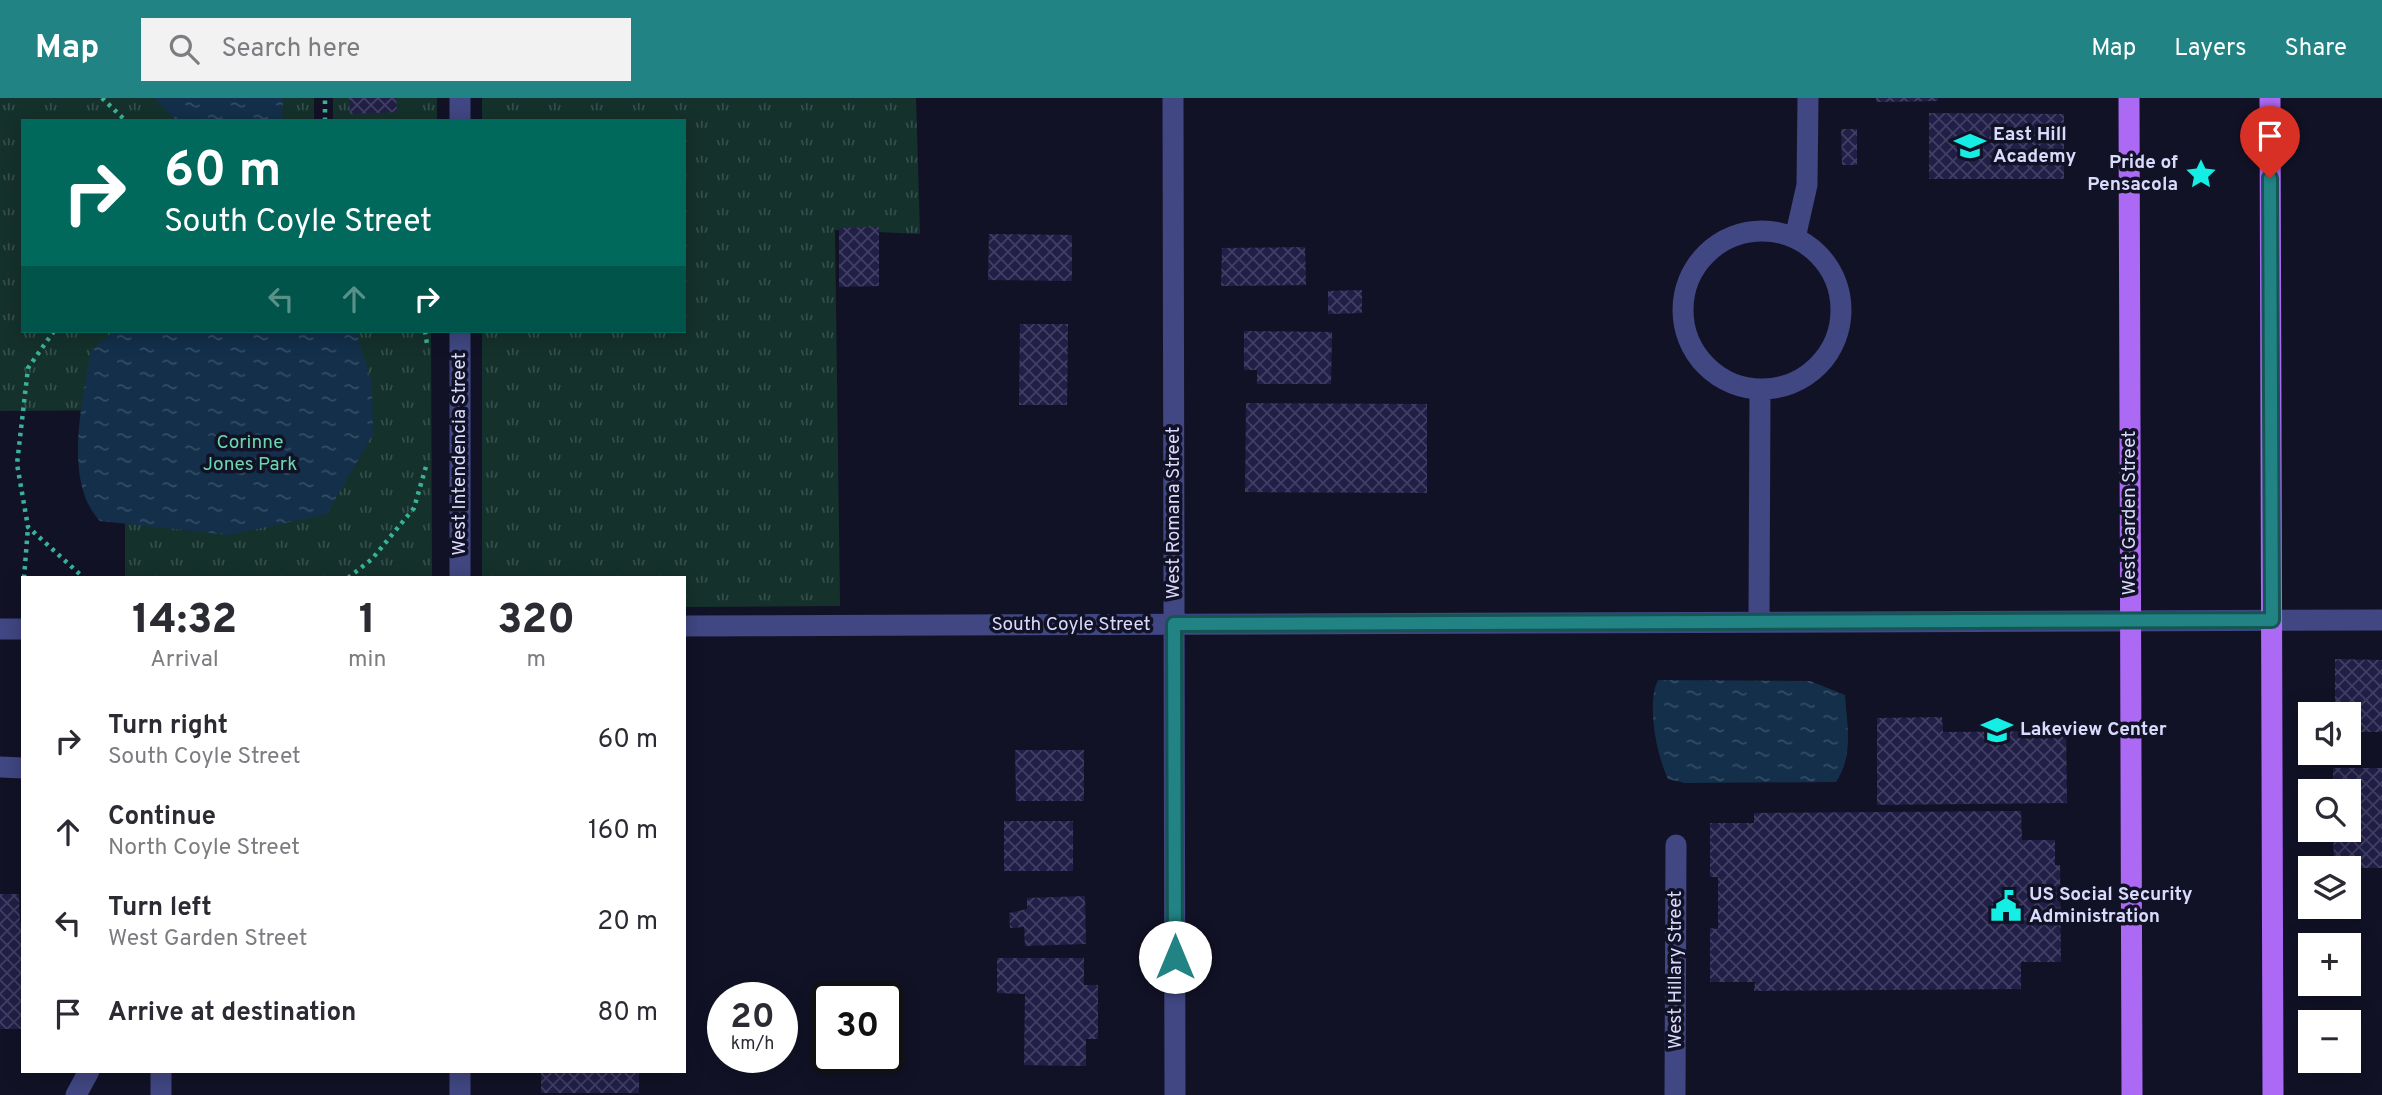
<!DOCTYPE html>
<html lang="en">
<head>
<meta charset="utf-8">
<style>
  body { margin:0; font-family:Overpass,sans-serif; background:#f2f2f3; color:#2b2b33; height:100vh; display:flex; flex-direction:column; font-size:26px; white-space:nowrap }
  * { box-sizing:border-box; margin:0 }
  p { font-size:23px; color:#7c7c81 }
  .icon { flex:none; width:38px; height:38px; fill:none; stroke:currentColor; stroke-width:2; stroke-linecap:round; stroke-linejoin:round }
  .map { position:relative; flex:1; overflow:hidden }
  .drawer { position:absolute; left:21px; top:478px; width:665px; height:497px; display:flex; flex-direction:column; background:#fff; border-radius:0px; box-shadow:0 4px 18px #0003 }
  .drawer>* { flex:none }
  .guide { position:absolute; left:21px; top:21px; width:665px; height:214px; border-radius:0px; box-shadow:0 4px 18px #0003; background:#00695c; color:#fff; overflow:hidden }
  .fabs { position:absolute; left:2298px; top:604px; display:grid; gap:14px }
  .fabs a { display:grid; place-items:center; width:63px; height:63px; border-radius:0px; background:#fff; box-shadow:0 4px 18px #0003; font-size:35px }
  .speed { position:absolute; left:707px; top:884px; display:flex; gap:14px; font-size:35px; font-weight:700; text-align:center }
  .speed>* { display:grid; place-content:center; width:91px; height:91px; border-radius:50%; background:#fff; box-shadow:0 4px 18px #0003; line-height:1 }
  .speed small { font-size:18px; font-weight:400 }
  .speed .limit { border:4px solid #111; border-radius:10px; background:#fff; color:#111 }
  .pin { position:absolute; display:grid; place-items:center; width:60px; height:60px; color:#fff; margin:-72px -30px; border-radius:50% 50% 50% 0; rotate:-45deg; box-shadow:0 0 7px #0007 }
  .pin .icon { rotate:45deg }
  .me { position:absolute; width:77px; margin:-38px; rotate:0deg; stroke-linejoin:round; filter:drop-shadow(0 0 5px #0008) }
  .turn { display:flex; align-items:center; gap:24px; height:147px; padding:0 28px; font-size:32px }
  .turn .icon { width:91px; height:91px; stroke-width:2.5 }
  .turn b { display:block; font-size:49px; line-height:60px }
  .lanes { display:flex; align-items:center; height:66px; padding:0 28px; background:#0003; justify-content:center; gap:35px; direction:ltr }
  .lanes .off { opacity:.35 }
  .eta { display:flex; justify-content:space-evenly; align-items:center; height:119px; text-align:center }
  .eta b { font-size:42px; font-weight:800; line-height:49px }
  ul { padding:0; list-style:none }
  li { display:flex; align-items:center; gap:21px; height:91px; padding:0 28px }
  li div { flex:1 }
  li b { display:block; font-size:26px }
  li em { font-style:normal }
  header { display:flex; align-items:center; gap:42px; box-sizing:border-box; height:98px; padding:0 35px; background:#218383; color:#fff }
  header strong { font-size:33px }
  nav { display:flex; gap:38px; margin-inline-start:auto; font-size:24px }
  .search { width:490px; height:63px; background:#f2f2f3; display:flex; align-items:center; gap:18px; box-sizing:border-box; padding:0 24px; border-radius:0px; color:#7c7c81; font-size:26px }
  .map>svg:first-child { display:block }
</style>
</head>
<body>
<header>
<strong>Map</strong>
<div class="search"><svg class="icon" aria-label="search" viewBox="0 0 24 24"><circle cx="10" cy="10" r="6"/><path d="M15 15l6 6"/></svg>Search here</div>
<nav><a>Map</a><a>Layers</a><a>Share</a></nav>
</header>
<div class="map">
<svg width="2382" height="997" viewBox="0 0 2382 997">
  <defs>
    <pattern id="park-tufts" width="24" height="20" patternUnits="userSpaceOnUse" patternTransform="scale(1.75)"><rect width="24" height="20" fill="#15312c"/><path d="M3 7l-1-3M5 7V3M7 7l1-3M15 17l-1-3M17 17v-4M19 17l1-3" fill="none" stroke="#364e4c"/></pattern>
    <pattern id="water-ripples" width="26" height="14" patternUnits="userSpaceOnUse" patternTransform="scale(1.75)"><rect width="26" height="14" fill="#132f4a"/><path d="M2 4q2-2 4 0t4 0M15 11q2-2 4 0t4 0" fill="none" stroke="#354d65"/></pattern>
    <pattern id="building-cross-hatch" width="8" height="8" patternUnits="userSpaceOnUse" patternTransform="scale(1.75)"><rect width="8" height="8" fill="#211f47"/><path d="M0 0l8 8M0 8l8-8" fill="none" stroke="#413f62"/></pattern>
  </defs>
  <rect width="100%" height="100%" fill="#121227"/>
  <path fill="url(#park-tufts)" d="M 0,0 L 314,0 L 314,23 L 23,23 L 23,233 L 431,233 L 432,479 L 125,479 L 125,312 L 0,313 Z
    M 333,0 L 437,0 L 437,23 L 333,23 Z
    M 482,0 L 916,0 L 920,136 L 835,132 L 840,508 L 684,509 L 684,480 L 482,479 L 482,233 L 684,233 L 684,23 L 482,23 Z"/>
  <path fill="url(#water-ripples)" d="M 154,0 L 283,0 L 282,23 L 177,23 Z
    M 114,233 L 356,233 L 372,285 L 373,336 L 327,416 L 229,437 L 100,423 C 62,383 83,302 91,252 Z
    M 1658,582 L 1810,583 L 1845,597 C 1847,628 1854,657 1836,684 L 1685,685 L 1668,681 C 1657,658 1646,606 1658,582 Z"/>
  <path fill="url(#building-cross-hatch)" d="M 349,0 L 396,0 L 397,14 L 350,16 Z
    M 1876,0 L 1938,0 L 1938,3 L 1876,4 Z
    M 1929,15 L 2064,16 L 2064,81 L 1929,81 Z
    M 1841,31 L 1857,31 L 1857,67 L 1842,67 Z
    M 879,129 L 879,188 L 839,189 L 839,130 Z
    M 989,136 L 1072,137 L 1072,183 L 988,182 Z
    M 1305,149 L 1306,187 L 1221,188 L 1222,150 Z
    M 1362,192 L 1362,215 L 1328,216 L 1328,193 Z
    M 1020,226 L 1068,226 L 1067,307 L 1019,307 Z
    M 1244,233 L 1332,234 L 1331,286 L 1257,286 L 1257,272 L 1244,272 Z
    M 1246,305 L 1427,306 L 1427,395 L 1245,394 Z
    M 2335,561 L 2382,562 L 2382,634 L 2348,634 L 2348,616 L 2335,616 Z
    M 1942,619 L 1943,634 L 2066,633 L 2067,705 L 1877,707 L 1877,620 Z
    M 1015,652 L 1084,652 L 1084,703 L 1016,703 Z
    M 2333,670 L 2382,670 L 2382,770 L 2334,770 L 2333,732 L 2348,732 L 2348,693 L 2333,693 Z
    M 2021,713 L 2022,742 L 2055,742 L 2055,767 L 2060,767 L 2061,864 L 2021,864 L 2021,891 L 1754,893 L 1755,884 L 1710,884 L 1710,830 L 1718,831 L 1718,779 L 1710,779 L 1710,725 L 1754,725 L 1754,715 Z
    M 1004,723 L 1073,723 L 1073,773 L 1004,773 Z
    M 0,796 L 19,796 L 20,825 L 23,825 L 23,931 L 0,931 Z
    M 1085,798 L 1086,846 L 1025,848 L 1024,829 L 1010,830 L 1009,815 L 1027,811 L 1027,800 Z
    M 997,860 L 1084,860 L 1084,887 L 1098,887 L 1098,941 L 1086,941 L 1086,968 L 1024,967 L 1025,896 L 997,895 Z
    M 541,973 L 639,973 L 639,995 L 541,995 Z"/>
  <g fill="none" stroke-linecap="round" stroke-linejoin="round">
    <path stroke="#39b299" stroke-width="4.5" stroke-dasharray="3.5 5" stroke-linecap="butt" d="M 102,0 L 126,23
      M 325,23 L 325,0
      M 54,233 L 28,270 L 17,366 L 28,429 L 84,480
      M 425,233 L 427,246
      M 24,480 L 28,429
      M 348,480 L 372,461 L 414,410 L 427,365"/>
    <path stroke="#404782" stroke-width="21" d="M 460,0 L 460,23
      M 1173,0 L 1175,997
      M1683 212a79 79 0 1 1 158 0a79 79 0 1 1-158 0Z
      M 1795,140 L 1807,87 L 1808,0
      M 460,233 L 460,480
      M 1759,524 L 1760,291
      M 684,528 L 2382,522
      M 0,531 L 23,531
      M 0,669 L 23,670
      M 161,973 L 161,997
      M 460,973 L 460,997
      M 76,997 L 89,973
      M 1675,997 L 1676,747"/>
    <path stroke="#ac69f4" stroke-width="21" d="M 2129,0 L 2132,997
      M 2270,0 L 2273,997"/>
  </g>
  <g fill="none" stroke-linecap="round" stroke-linejoin="round">
    <defs>
      <path id="route" d="M 1175,859 L 1174,526 L 2272,522 L 2270,80"/>
    </defs>
    <use href="#route" stroke="#155555" stroke-width="18"/>
    <use href="#route" stroke="#218383" stroke-width="12"/>
  </g>
  <defs>
    <symbol id="school-bare" viewBox="-9 -9 18 18"><path d="M0-5L7-2L0 1L-7-2ZM-4 1L0 2.5L4 1V4Q0 6-4 4Z" fill="#15eee4" stroke="#121227" stroke-width="2.5" paint-order="stroke"/></symbol>
    <symbol id="sight-bare" viewBox="-9 -9 18 18"><path d="M0-6L1.8-2.2L6-1.7L2.9 1.2L3.7 5.4L0 3.3L-3.7 5.4L-2.9 1.2L-6-1.7L-1.8-2.2Z" fill="#15eee4" stroke="#121227" stroke-width="2.5" paint-order="stroke"/></symbol>
    <symbol id="civic-bare" viewBox="-9 -9 18 18"><path d="M-.6-6.5H3V-4.5H.6V-3L4-1V1h2V6H-6V1h2V-1L-.6-3ZM-1.2 2.5V6h2.4V2.5Z" fill="#15eee4" stroke="#121227" stroke-width="2.5" paint-order="stroke"/></symbol>
  </defs>
  <g fill-rule="evenodd">
    <use href="#school-bare" x="1948" y="26" width="44" height="44"/>
    <use href="#sight-bare" x="2179" y="54" width="44" height="44"/>
    <use href="#school-bare" x="1975" y="610" width="44" height="44"/>
    <use href="#civic-bare" x="1984" y="786" width="44" height="44"/>
  </g>
  <g text-anchor="middle" dominant-baseline="central" stroke-width="7" stroke-linejoin="round" paint-order="stroke">
    <g font-size="19" font-weight="bold" fill="#dadbfc" stroke="#121227" text-anchor="start">
      <text x="1993" y="37">East Hill<tspan x="1993" dy="22">Academy</tspan></text>
      <text x="2178" y="65" text-anchor="end">Pride of<tspan x="2178" dy="22">Pensacola</tspan></text>
      <text x="2020" y="632">Lakeview Center</text>
      <text x="2029" y="797">US Social Security<tspan x="2029" dy="22">Administration</tspan></text>
    </g>
    <g font-size="19" fill="#6bd8ad" stroke="#121227">
      <text x="250" y="345">Corinne<tspan x="250" dy="22">Jones Park</tspan></text>
    </g>
    <g font-size="19" fill="#dadbfc" stroke="#121227">
      <text transform="translate(460 356) rotate(-90)">West Intendencia Street</text>
      <text transform="translate(1174 415) rotate(-90)">West Romana Street</text>
      <text transform="translate(2130 415) rotate(-90)">West Garden Street</text>
      <text x="1071" y="527">South Coyle Street</text>
      <text transform="translate(1676 872) rotate(-90)">West Hillary Street</text>
    </g>
  </g>
</svg>
<div class="fabs">
<a><svg class="icon" aria-label="sound" viewBox="0 0 24 24"><path d="M4 9h4l5-4v14l-5-4H4zM17 9q2 3 0 6"/></svg></a>
<a><svg class="icon" aria-label="search" viewBox="0 0 24 24"><circle cx="10" cy="10" r="6"/><path d="M15 15l6 6"/></svg></a>
<a><svg class="icon" aria-label="layers" viewBox="0 0 24 24"><path d="M12 4l9 5-9 5-9-5zM3 14l9 5 9-5"/></svg></a>
<a>+</a>
<a>−</a>
</div>
<div class="speed"><div>20<small>km/h</small></div><div class="limit">30</div></div>
<div class="pin" style="left:2270px;top:80px;background:#d93025"><svg class="icon" aria-label="arrive" viewBox="0 0 24 24"><path d="M6 21V4h12l-3 4 3 4H6"/></svg></div>
<svg class="me" style="left:1175px;top:859px" viewBox="-20 -20 40 40"><circle r="19" fill="#fff"/><path d="M0-13L10 11 0 6-10 11z" fill="#218383"/></svg>
<div class="guide">
<div class="turn"><svg class="icon" aria-label="right" viewBox="0 0 24 24"><path d="M7 20v-9h11M14 6l5 5-5 5"/></svg><div><b>60 m</b>South Coyle Street</div></div>
<div class="lanes"><svg class="icon off" aria-label="left" viewBox="0 0 24 24"><path d="M17 20v-9H6M10 6l-5 5 5 5"/></svg><svg class="icon off" aria-label="ahead" viewBox="0 0 24 24"><path d="M12 20V5M6 11l6-6 6 6"/></svg><svg class="icon" aria-label="right" viewBox="0 0 24 24"><path d="M7 20v-9h11M14 6l5 5-5 5"/></svg></div>
</div>
<section class="drawer">
<div class="eta">
<div><b>14:32</b><p>Arrival</p></div>
<div><b>1</b><p>min</p></div>
<div><b>320</b><p>m</p></div>
</div>
<ul>
<li><svg class="icon" aria-label="right" viewBox="0 0 24 24"><path d="M7 20v-9h11M14 6l5 5-5 5"/></svg><div><b>Turn right</b><p>South Coyle Street</p></div><em>60 m</em></li>
<li><svg class="icon" aria-label="ahead" viewBox="0 0 24 24"><path d="M12 20V5M6 11l6-6 6 6"/></svg><div><b>Continue</b><p>North Coyle Street</p></div><em>160 m</em></li>
<li><svg class="icon" aria-label="left" viewBox="0 0 24 24"><path d="M17 20v-9H6M10 6l-5 5 5 5"/></svg><div><b>Turn left</b><p>West Garden Street</p></div><em>20 m</em></li>
<li><svg class="icon" aria-label="arrive" viewBox="0 0 24 24"><path d="M6 21V4h12l-3 4 3 4H6"/></svg><div><b>Arrive at destination</b></div><em>80 m</em></li>
</ul>
</section>
</div>
</body>
</html>
